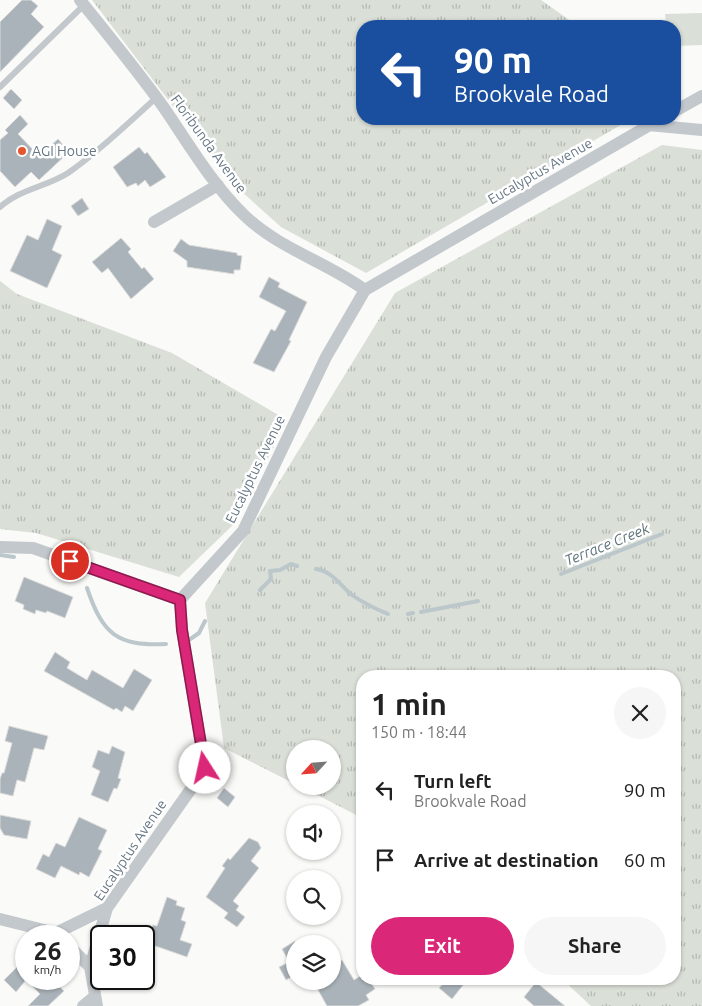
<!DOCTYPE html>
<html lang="en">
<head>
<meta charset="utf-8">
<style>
  body { margin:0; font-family:Ubuntu,sans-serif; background:#f6f6f6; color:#222; height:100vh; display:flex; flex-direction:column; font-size:19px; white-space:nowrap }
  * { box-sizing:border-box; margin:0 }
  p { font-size:16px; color:#767676 }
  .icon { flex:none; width:28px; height:28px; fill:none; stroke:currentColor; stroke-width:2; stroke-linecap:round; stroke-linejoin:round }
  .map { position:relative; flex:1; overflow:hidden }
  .details { position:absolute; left:356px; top:670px; width:325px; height:315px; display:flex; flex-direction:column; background:#fff; border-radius:20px; box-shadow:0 1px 4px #0004 }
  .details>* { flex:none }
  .hud { position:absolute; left:356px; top:20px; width:325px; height:105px; border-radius:20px; box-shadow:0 1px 4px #0004; background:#1a4fa0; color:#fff; overflow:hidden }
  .needle { width:32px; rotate:244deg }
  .fabs { position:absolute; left:286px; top:740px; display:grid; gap:10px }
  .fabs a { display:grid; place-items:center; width:55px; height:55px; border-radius:50%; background:#fff; box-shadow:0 1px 4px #0004; font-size:25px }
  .speed { position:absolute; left:15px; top:925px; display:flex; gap:10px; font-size:25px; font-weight:700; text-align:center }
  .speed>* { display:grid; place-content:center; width:65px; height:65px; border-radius:50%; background:#fff; box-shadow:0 1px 4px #0004; line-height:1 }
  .speed small { font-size:12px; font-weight:400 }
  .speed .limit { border:2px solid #111; border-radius:8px; background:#fff; color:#111 }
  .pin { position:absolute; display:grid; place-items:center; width:42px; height:42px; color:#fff; margin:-21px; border:2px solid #fff; border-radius:50%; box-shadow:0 1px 5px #0007 }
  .me { position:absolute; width:55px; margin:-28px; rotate:350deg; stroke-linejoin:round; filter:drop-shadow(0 0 4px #0008) }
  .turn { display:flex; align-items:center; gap:18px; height:105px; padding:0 15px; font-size:22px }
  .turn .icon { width:65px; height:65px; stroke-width:2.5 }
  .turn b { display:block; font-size:35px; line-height:42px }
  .round { display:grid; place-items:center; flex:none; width:52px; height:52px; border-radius:26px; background:#f6f6f6 }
  .headline { display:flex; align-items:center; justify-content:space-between; height:85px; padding:0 15px }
  h1 { font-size:30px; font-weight:600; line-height:38px }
  .cta { display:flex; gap:10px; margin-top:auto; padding:10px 15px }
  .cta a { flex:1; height:58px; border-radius:30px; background:#db2777; color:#fff; font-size:20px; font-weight:600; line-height:58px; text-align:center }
  .cta a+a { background:#f6f6f6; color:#222 }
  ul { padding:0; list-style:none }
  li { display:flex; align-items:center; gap:15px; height:70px; padding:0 15px }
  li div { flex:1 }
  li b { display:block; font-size:19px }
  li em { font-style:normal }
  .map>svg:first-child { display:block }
</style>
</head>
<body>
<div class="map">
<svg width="702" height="1006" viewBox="0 0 702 1006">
  <defs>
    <pattern id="grass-tufts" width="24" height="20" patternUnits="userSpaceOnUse" patternTransform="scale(1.25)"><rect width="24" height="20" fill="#dadfd7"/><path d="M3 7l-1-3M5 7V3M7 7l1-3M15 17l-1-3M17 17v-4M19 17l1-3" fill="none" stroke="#b4b9b4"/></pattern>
  </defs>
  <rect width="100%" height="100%" fill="#fafaf8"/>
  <path fill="url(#grass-tufts)" d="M 92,0 L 541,0 L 578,26 L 362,26 L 362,119 L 631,119 L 366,273 L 281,227 L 230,181 Z
    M 662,145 L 702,150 L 702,1006 L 591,1006 L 562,979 L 675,979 L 675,676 L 362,676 L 362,818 L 300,786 L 332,786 L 332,749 L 295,749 L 295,784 L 224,748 L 205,603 L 395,293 Z
    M 0,281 L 17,294 L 172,353 L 287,420 L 237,521 L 179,577 L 36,533 L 0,529 Z"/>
  <path fill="#dadfd7" d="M 702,13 L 702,45 L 675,46 L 675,26 L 666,26 L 665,14 Z"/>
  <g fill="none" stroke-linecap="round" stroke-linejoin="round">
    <path stroke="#bbc7cb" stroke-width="4" d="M 0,555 L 14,557
      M 316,569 C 332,571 341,586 352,595 C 363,603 376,609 388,614
      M 561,574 L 662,534
      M 87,588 C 103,635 117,646 166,644
      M 260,590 L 271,579 L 270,571 L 280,570 L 291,564 L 297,566
      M 421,612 L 478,601
      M 408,614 L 413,613
      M 189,640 L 199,633 L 205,621"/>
  </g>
  <path fill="#aab3b9" stroke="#dcdcda" d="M 22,0 L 31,0 L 38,6 L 31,14 L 44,27 L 0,72 L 0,22 Z
    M 11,89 L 22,100 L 14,109 L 3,98 Z
    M 20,115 L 28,124 L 18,134 L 39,156 L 58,139 L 69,152 L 39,180 L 31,172 L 15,187 L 0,171 L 0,140 L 8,133 L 5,130 Z
    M 139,147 L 145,154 L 147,152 L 166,177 L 150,187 L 145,180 L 138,186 L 136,183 L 127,187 L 113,167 Z
    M 82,198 L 89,209 L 78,216 L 71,206 Z
    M 47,219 L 62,226 L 52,250 L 62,255 L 47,288 L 10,271 L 27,235 L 38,240 Z
    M 121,238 L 131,249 L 128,252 L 142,269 L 144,267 L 154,279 L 131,299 L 108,268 L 102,273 L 92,262 Z
    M 181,239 L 189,245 L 237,253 L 237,255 L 242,256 L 240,270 L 234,270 L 234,274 L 187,267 L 187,261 L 173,251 Z
    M 269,277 L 280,283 L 278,287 L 307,302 L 289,340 L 291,341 L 274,372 L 253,363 L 271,329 L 275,331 L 286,311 L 259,297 Z
    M 24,577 L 73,597 L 65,618 L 47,611 L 46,613 L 36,610 L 35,614 L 23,609 L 24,605 L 15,601 Z
    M 55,652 L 70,662 L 67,668 L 87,680 L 92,670 L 123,688 L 134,669 L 152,680 L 133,711 L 125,706 L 122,712 L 116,708 L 114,710 L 44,671 Z
    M 9,726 L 48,736 L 44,750 L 34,748 L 25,782 L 17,780 L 13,796 L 0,793 L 0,779 L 2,773 L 4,773 L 12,743 L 5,741 Z
    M 112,746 L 125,752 L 118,778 L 121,779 L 117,789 L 114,788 L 108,802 L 91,795 L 100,771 L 92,767 L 98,750 L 109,754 Z
    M 224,788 L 235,797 L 228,807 L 217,798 Z
    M 0,815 L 31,821 L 27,839 L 4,835 L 0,828 Z
    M 79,817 L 107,830 L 98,849 L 102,851 L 89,877 L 80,872 L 79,875 L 61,866 L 55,878 L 36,869 L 43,854 L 49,857 L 56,843 L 65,847 Z
    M 249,838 L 258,842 L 261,848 L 251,861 L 259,868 L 233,901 L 239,906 L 236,910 L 245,917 L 237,927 L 224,918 L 228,913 L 206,897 L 225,868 L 222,866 L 228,858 L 230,860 Z
    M 167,897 L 177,901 L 176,905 L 185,908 L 181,920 L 186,922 L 180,940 L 192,944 L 187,957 L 144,942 L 144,928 L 151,930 L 153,925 L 157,926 Z
    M 295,941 L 295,975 L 286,980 L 279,967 L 289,962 L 282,949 Z
    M 26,958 L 26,979 L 46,979 L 51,984 L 54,981 L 64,991 L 48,1006 L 28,1006 L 40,994 L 26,980 L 16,992 L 4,980 Z
    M 342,960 L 354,980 L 362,975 L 362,979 L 369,979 L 375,989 L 366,995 L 369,1000 L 358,1006 L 327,1006 L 313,981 L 332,981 L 332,966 Z
    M 447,979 L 468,979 L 452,999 L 439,988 Z
    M 536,982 L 565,1006 L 534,1006 L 524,997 Z"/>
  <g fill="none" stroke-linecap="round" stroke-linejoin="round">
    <path stroke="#c3c8cc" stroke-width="6" d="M 0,87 L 84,5
      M 0,207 C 20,189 46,187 68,173 C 100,151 128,123 156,98"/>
    <path stroke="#c3c8cc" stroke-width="12" d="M 80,0 C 108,35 136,69 162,105 C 187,141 211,183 243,214 C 277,248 327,262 365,290
      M 675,111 L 702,96
      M 648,125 L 702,130
      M 154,222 L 218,185
      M 0,547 L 33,548 L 180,600
      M 0,919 L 56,933 L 59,936
      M 56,933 L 107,908
      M 69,946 L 90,967
      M 83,1006 L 95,996
      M 97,1006 L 90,967 L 107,908 L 205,769 L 182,630 L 180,600 L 243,531 L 326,357 L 365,290 L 660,119"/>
  </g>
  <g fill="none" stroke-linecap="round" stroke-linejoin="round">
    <defs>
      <path id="route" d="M 70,561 L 180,600 L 182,630 L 205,768"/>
    </defs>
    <use href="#route" stroke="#8e194d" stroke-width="12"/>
    <use href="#route" stroke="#db2777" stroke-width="9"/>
  </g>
  <circle fill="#e4572e" stroke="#fff" stroke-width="2" cx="22" cy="151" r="5"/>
  <g text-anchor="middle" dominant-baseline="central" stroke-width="5" stroke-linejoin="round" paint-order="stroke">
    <g font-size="14" fill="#657683" stroke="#fff">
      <text transform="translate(209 144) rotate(54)">Floribunda Avenue</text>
      <text transform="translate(540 171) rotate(-30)">Eucalyptus Avenue</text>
      <text transform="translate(255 469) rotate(-64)">Eucalyptus Avenue</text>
      <text transform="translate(130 850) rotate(-56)">Eucalyptus Avenue</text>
    </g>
    <g font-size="14" fill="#657683" stroke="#fff" text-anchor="start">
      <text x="32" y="151">AGI House</text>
    </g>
    <g font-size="15" font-style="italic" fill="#60757c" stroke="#fff">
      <text transform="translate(607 544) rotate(-22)">Terrace Creek</text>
    </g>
  </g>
</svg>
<div class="fabs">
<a><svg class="needle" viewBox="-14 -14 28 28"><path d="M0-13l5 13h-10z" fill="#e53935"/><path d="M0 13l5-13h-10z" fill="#767676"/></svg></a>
<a><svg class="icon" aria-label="sound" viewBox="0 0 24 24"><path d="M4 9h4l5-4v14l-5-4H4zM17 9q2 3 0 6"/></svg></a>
<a><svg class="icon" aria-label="search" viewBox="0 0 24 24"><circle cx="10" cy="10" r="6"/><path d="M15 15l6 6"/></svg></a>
<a><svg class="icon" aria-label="layers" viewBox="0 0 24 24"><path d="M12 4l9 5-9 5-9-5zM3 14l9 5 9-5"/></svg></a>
</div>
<div class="speed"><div>26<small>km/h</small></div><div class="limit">30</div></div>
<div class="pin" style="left:70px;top:561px;background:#d93025"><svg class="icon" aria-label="arrive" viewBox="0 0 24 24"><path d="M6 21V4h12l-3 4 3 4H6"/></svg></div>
<svg class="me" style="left:205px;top:768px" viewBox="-20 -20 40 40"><circle r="19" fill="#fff"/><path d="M0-13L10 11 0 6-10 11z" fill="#db2777"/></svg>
<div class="hud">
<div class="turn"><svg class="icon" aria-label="left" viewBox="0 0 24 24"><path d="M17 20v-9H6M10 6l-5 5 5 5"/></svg><div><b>90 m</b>Brookvale Road</div></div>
</div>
<section class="details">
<div class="headline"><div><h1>1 min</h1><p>150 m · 18:44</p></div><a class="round"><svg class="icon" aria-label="close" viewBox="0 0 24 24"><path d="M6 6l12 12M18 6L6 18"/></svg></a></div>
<ul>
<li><svg class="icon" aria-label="left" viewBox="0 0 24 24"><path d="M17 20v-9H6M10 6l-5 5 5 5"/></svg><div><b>Turn left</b><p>Brookvale Road</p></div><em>90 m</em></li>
<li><svg class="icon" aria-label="arrive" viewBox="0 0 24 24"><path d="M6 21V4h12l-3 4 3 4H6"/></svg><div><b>Arrive at destination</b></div><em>60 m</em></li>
</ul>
<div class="cta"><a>Exit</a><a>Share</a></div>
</section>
</div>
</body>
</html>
